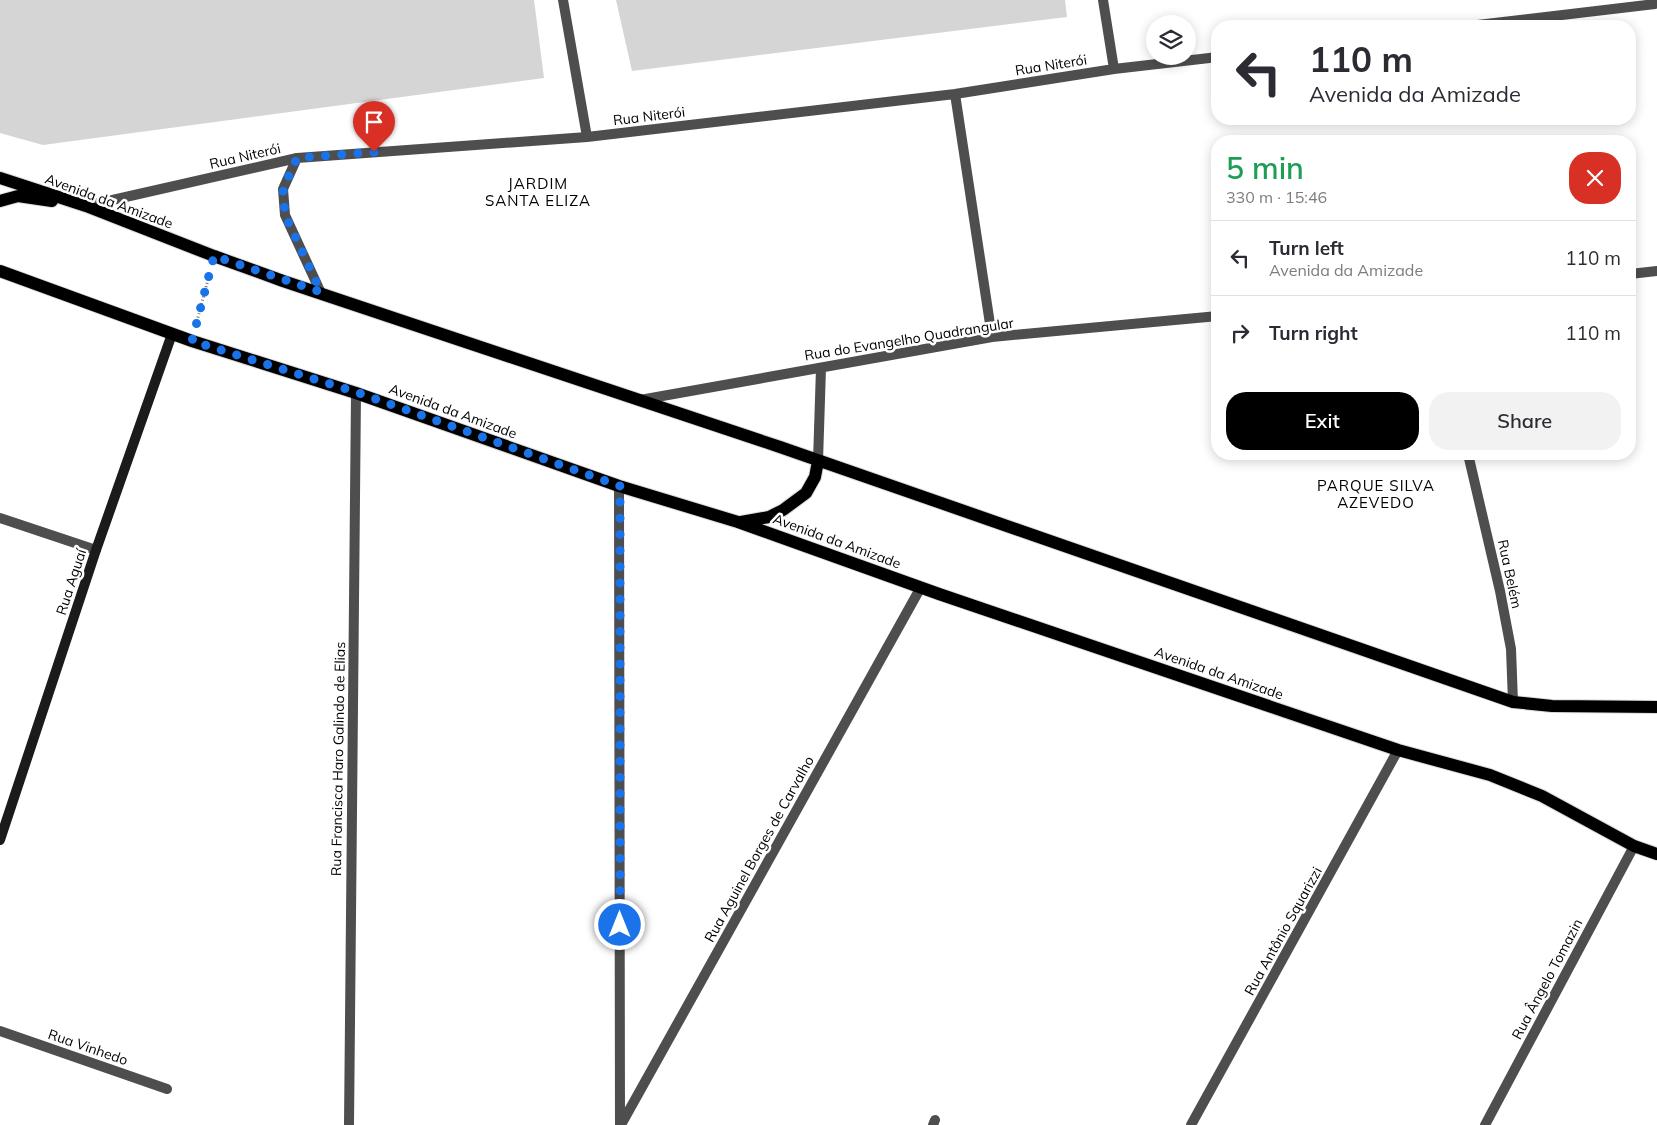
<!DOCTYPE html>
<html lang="en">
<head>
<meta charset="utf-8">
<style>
  body { margin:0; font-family:Mulish,sans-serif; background:#f2f2f3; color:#2b2b33; height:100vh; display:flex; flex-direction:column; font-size:19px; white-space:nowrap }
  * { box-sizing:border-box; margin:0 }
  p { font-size:16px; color:#7c7c81 }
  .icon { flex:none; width:28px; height:28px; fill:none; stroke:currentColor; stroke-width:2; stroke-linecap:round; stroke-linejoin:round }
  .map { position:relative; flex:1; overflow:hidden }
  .panel { position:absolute; left:1211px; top:135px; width:425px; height:325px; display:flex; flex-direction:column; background:#fff; border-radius:20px; box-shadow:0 2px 12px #0003 }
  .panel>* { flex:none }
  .banner { position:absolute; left:1211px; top:20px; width:425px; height:105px; border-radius:20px; box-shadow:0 2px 12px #0003; background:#fff; color:#2b2b33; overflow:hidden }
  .controls { position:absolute; left:1146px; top:15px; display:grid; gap:10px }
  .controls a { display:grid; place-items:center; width:50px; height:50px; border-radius:50%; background:#fff; box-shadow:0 2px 12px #0003; font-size:25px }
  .pin { position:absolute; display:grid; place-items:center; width:42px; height:42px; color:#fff; margin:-51px -21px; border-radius:50% 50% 50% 0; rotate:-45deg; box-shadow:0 0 5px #0007 }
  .pin .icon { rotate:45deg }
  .me { position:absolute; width:55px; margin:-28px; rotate:0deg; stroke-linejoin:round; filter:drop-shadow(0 0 4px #0008) }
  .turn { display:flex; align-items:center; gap:18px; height:105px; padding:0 15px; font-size:22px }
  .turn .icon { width:65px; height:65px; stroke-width:2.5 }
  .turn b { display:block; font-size:35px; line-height:42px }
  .round { display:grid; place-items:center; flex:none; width:52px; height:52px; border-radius:20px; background:#f2f2f3 }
  .overview { display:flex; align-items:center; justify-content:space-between; height:85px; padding:0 15px }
  h1 { font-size:30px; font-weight:600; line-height:38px; color:#1e9e55 }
  .action { display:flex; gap:10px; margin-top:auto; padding:10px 15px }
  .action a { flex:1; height:58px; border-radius:20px; background:#000; color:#fff; font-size:20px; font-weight:600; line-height:58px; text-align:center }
  .action a+a { background:#f2f2f3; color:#2b2b33 }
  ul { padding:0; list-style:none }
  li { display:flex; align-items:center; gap:15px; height:75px; padding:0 15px; border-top:1px solid #e1e1e2 }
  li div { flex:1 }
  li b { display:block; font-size:19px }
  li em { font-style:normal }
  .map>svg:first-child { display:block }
</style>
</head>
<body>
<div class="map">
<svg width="1657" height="1125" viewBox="0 0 1657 1125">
  <rect width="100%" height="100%" fill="#fff"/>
  <path fill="#d5d5d5" d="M 0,0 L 534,0 L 544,78 L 43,145 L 0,133 Z
    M 616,0 L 1065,0 L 1067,17 L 632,71 Z"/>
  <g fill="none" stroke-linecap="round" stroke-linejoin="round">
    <defs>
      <path id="primary" d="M 0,178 L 86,206 L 214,256 L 283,281 L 780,447 L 1513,702 L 1552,706 L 1657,707
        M 0,201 L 18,196 L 52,201
        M 0,271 L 192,341 L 356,393 L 619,486 L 738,522 L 939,594 L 1398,750 L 1490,775 L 1542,796 L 1634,846 L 1657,854
        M 741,522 L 769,517 L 783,510 L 806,493 L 815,477 L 818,461"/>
    </defs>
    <use href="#primary" stroke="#dbdbdb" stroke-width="14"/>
    <path stroke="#707070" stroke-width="3" stroke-dasharray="1 2.5" stroke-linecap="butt" d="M 197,321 L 209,276"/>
    <path stroke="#4e4e4e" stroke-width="10" d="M 563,0 L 587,137
      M 1103,0 L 1114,69
      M 1469,26 L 1655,4
      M 955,94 L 992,337
      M 297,158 L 283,189 L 285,215 L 321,293
      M 86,206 L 297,158 L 587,137 L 955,94 L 1114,69 L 1218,57
      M 1630,274 L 1657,271
      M 640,400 L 992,337 L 1218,316
      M 1468,454 L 1500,591 L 1511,649 L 1513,702
      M 818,461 L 821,368
      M 619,486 L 620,1125
      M 0,518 L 96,550
      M 0,1031 L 167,1089
      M 622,1123 L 921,587
      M 349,1125 L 356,393
      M 933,1125 L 935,1120
      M 1191,1125 L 1398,750
      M 1485,1125 L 1634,846"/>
    <path stroke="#1b1b1b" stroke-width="10" d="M 0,840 L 96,550 L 172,334"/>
    <use href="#primary" stroke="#000" stroke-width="12"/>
  </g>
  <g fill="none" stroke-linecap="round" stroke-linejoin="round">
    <path stroke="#1a73e8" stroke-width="9" stroke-dasharray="0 16.2" d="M 374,152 L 297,158 L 283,189 L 285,215 L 321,292 L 214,256 L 192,341 L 356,392 L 620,486 L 620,925"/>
  </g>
  <g text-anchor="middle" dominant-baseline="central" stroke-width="5" stroke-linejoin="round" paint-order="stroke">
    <g font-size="14" fill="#000" stroke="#fff">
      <text transform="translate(1051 65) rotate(-9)">Rua Niterói</text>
      <text transform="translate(649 116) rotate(-7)">Rua Niterói</text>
      <text transform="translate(245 156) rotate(-13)">Rua Niterói</text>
      <text transform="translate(109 201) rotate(20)">Avenida da Amizade</text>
      <text transform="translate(909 339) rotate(-9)">Rua do Evangelho Quadrangular</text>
      <text transform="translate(453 411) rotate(20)">Avenida da Amizade</text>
      <text transform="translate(837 541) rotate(20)">Avenida da Amizade</text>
      <text transform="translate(1510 574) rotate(78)">Rua Belém</text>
      <text transform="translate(71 582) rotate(-72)">Rua Aguaí</text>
      <text transform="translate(1219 673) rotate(19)">Avenida da Amizade</text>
      <text transform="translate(338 759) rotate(-89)">Rua Francisca Haro Galindo de Elias</text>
      <text transform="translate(759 849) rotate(-61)">Rua Aguinel Borges de Carvalho</text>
      <text transform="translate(1283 931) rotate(-61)">Rua Antônio Squarizzi</text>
      <text transform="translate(1547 979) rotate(-62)">Rua Ângelo Tomazin</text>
      <text transform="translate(88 1047) rotate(19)">Rua Vinhedo</text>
    </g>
    <g font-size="15" letter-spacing="1" fill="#000" stroke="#fff">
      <text x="538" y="183">JARDIM<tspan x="538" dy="17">SANTA ELIZA</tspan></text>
      <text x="1376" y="485">PARQUE SILVA<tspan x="1376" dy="17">AZEVEDO</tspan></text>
    </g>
  </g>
</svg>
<div class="controls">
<a><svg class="icon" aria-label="layers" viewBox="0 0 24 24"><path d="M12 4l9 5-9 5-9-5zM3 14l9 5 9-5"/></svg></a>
</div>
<div class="pin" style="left:374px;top:152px;background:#d93025"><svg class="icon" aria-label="arrive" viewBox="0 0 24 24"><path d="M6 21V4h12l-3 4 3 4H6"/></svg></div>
<svg class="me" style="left:620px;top:925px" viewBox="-20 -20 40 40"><circle r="17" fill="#1a73e8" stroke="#fff" stroke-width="3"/><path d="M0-11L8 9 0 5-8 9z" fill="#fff"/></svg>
<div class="banner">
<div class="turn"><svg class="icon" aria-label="left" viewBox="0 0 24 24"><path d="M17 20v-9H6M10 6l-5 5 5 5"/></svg><div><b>110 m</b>Avenida da Amizade</div></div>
</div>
<section class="panel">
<div class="overview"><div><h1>5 min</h1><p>330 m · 15:46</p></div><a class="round" style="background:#d93025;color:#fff"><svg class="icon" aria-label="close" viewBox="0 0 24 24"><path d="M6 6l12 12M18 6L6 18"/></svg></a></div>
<ul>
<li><svg class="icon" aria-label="left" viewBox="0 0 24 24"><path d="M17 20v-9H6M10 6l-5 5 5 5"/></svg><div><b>Turn left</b><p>Avenida da Amizade</p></div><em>110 m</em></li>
<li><svg class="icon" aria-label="right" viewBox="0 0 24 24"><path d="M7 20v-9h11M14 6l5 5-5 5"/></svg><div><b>Turn right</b></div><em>110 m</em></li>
</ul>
<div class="action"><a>Exit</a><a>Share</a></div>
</section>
</div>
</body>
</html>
